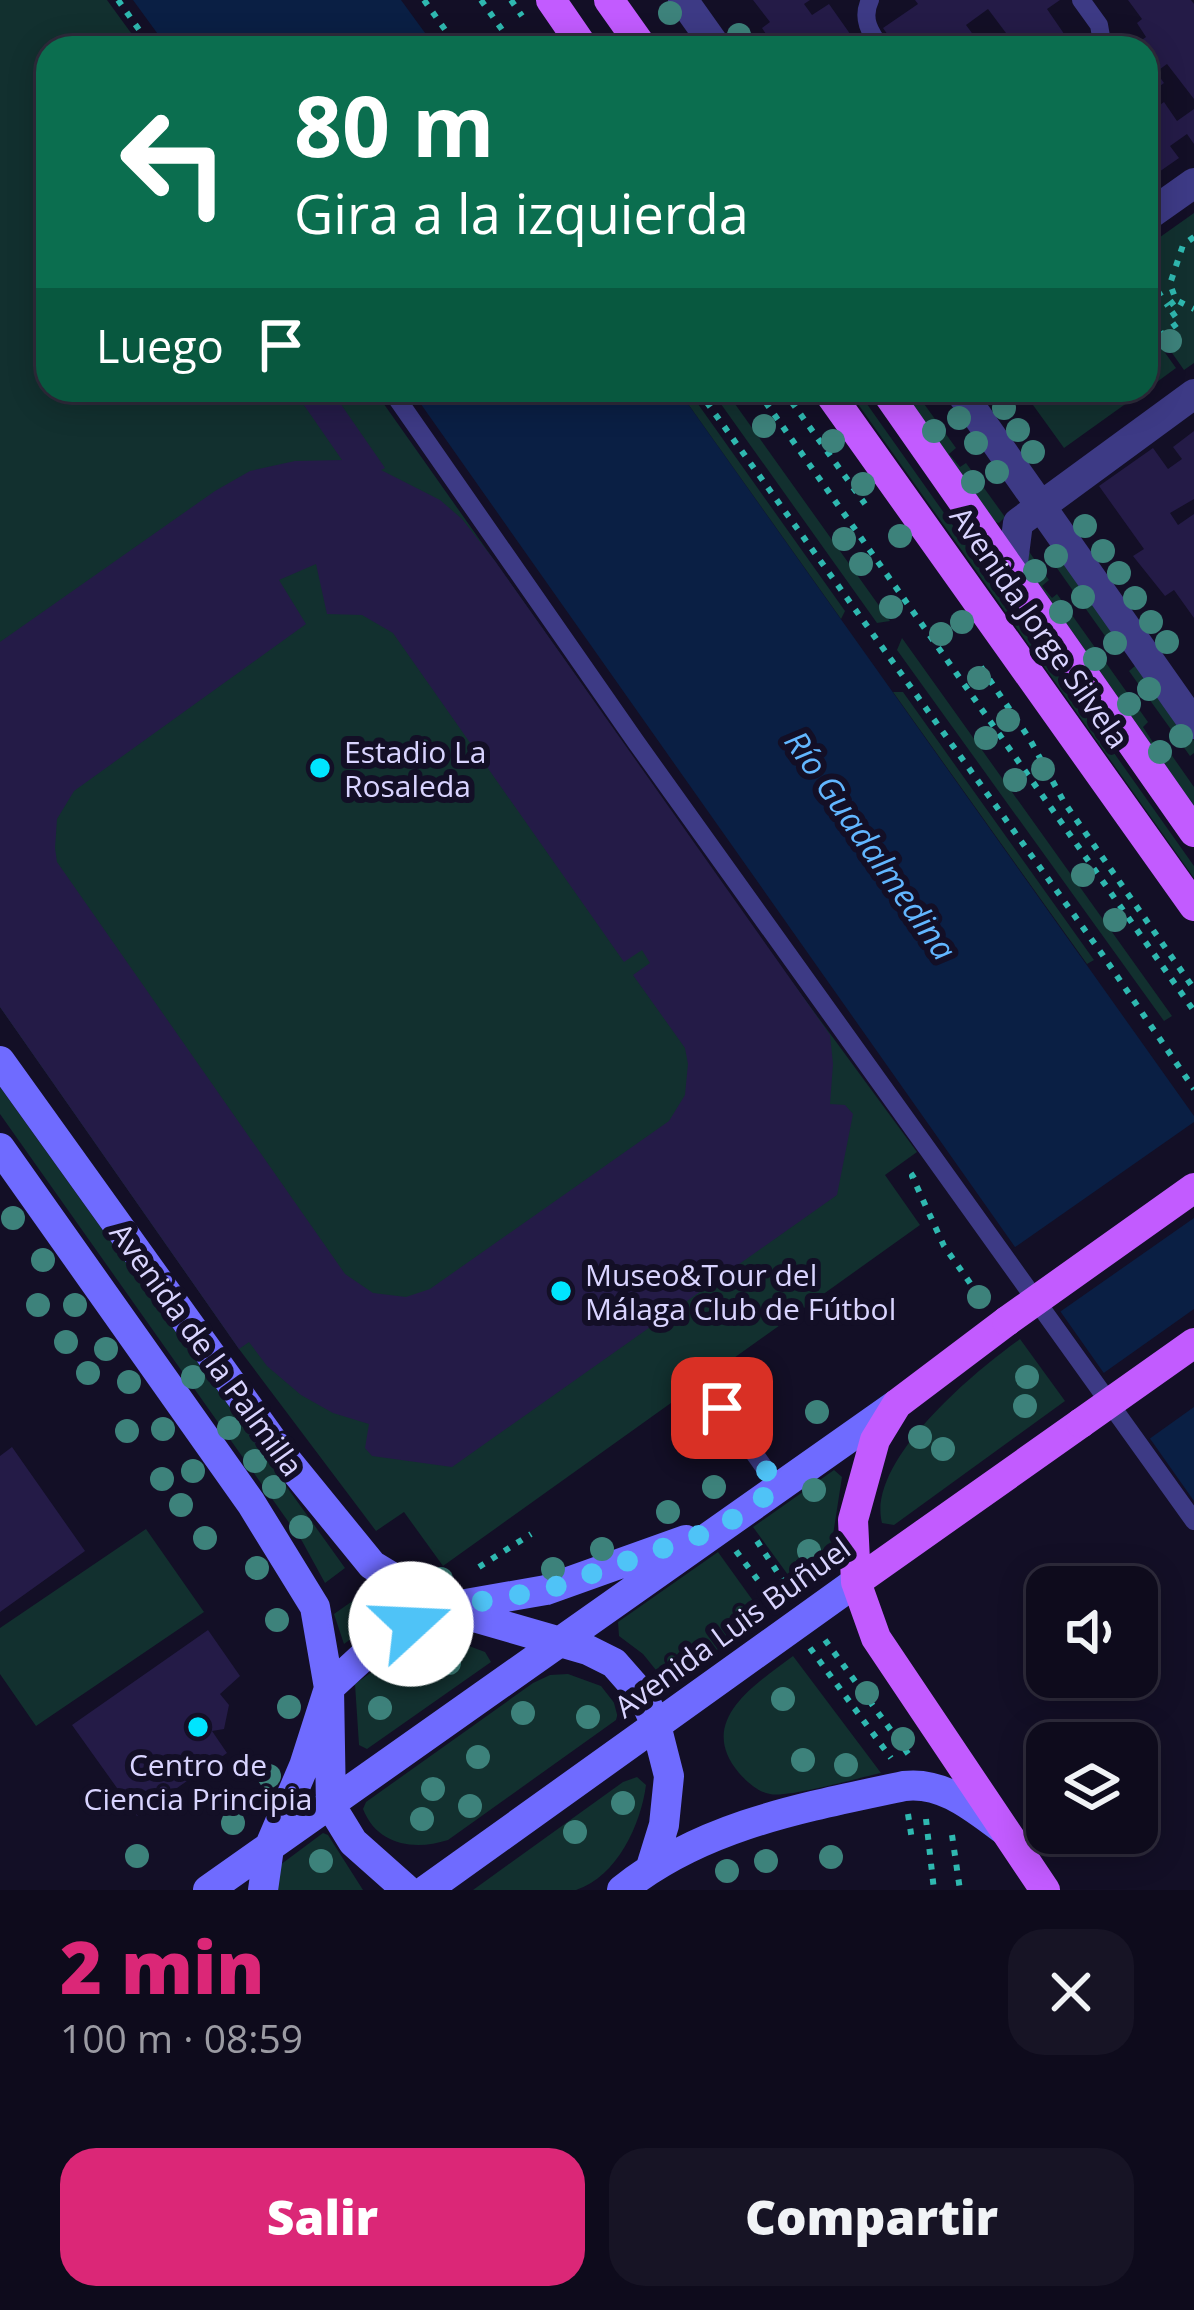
<!DOCTYPE html>
<html lang="es">
<head>
<meta charset="utf-8">
<style>
  body { margin:0; font-family:"Open Sans",sans-serif; background:#171425; color:#f1f3f6; height:100vh; display:flex; flex-direction:column; font-size:45px; white-space:nowrap }
  * { box-sizing:border-box; margin:0 }
  p { font-size:39px; color:#9b9ba3 }
  .icon { flex:none; width:66px; height:66px; fill:none; stroke:currentColor; stroke-width:2; stroke-linecap:round; stroke-linejoin:round }
  .map { position:relative; height:1890px; overflow:hidden }
  .drawer { display:flex; flex-direction:column; background:#0e0b1c; flex:1 }
  .drawer>* { flex:none }
  .guide { position:absolute; left:36px; top:36px; width:1122px; height:366px; border-radius:36px; box-shadow:0 6px 30px #0003,0 0 0 3px #2e2b3b; background:#0b6e4f; color:#fff; overflow:hidden }
  .controls { position:absolute; left:1026px; top:1566px; display:grid; gap:24px }
  .controls a { display:grid; place-items:center; width:132px; height:132px; border-radius:24px; background:#0e0b1c; box-shadow:0 6px 30px #0003,0 0 0 3px #2e2b3b; font-size:60px }
  .pin { position:absolute; display:grid; place-items:center; width:102px; height:102px; color:#fff; margin:-51px; border-radius:24px; box-shadow:0 6px 18px #0006 }
  .me { position:absolute; width:132px; margin:-66px; rotate:70deg; stroke-linejoin:round; filter:drop-shadow(0 0 9px #0008) }
  .turn { display:flex; align-items:center; gap:42px; height:252px; padding:0 60px; font-size:54px }
  .turn .icon { width:156px; height:156px; stroke-width:2.5 }
  .turn b { display:block; font-size:84px; line-height:102px }
  .then { display:flex; align-items:center; height:114px; padding:0 60px; background:#0003; gap:24px; font-size:45px }
  .round { display:grid; place-items:center; flex:none; width:126px; height:126px; border-radius:36px; background:#171425 }
  .head { display:flex; align-items:center; justify-content:space-between; height:204px; padding:0 60px }
  h1 { font-size:72px; font-weight:800; line-height:90px; color:#db2777 }
  .button { display:flex; gap:24px; margin-top:auto; padding:24px 60px }
  .button a { flex:1; height:138px; border-radius:36px; background:#db2777; color:#fff; font-size:48px; font-weight:800; line-height:138px; text-align:center }
  .button a+a { background:#171425; color:#f1f3f6 }
  .map>svg:first-child { display:block }
</style>
</head>
<body>
<div class="map">
<svg width="1194" height="1890" viewBox="0 0 1194 1890">
  <rect width="100%" height="100%" fill="#130f26"/>
  <path fill="#12302f" d="M 0,0 L 107,0 L 142,48 L 48,48 L 48,390 L 374,390 L 787,975 L 917,1152 L 885,1175 L 920,1225 L 443,1566 L 404,1512 L 376,1531 L 239,1349 L 0,1007 Z
    M 1194,213 L 1194,363 L 1184,370 L 1146,316 L 1146,247 Z
    M 1146,326 L 1176,368 L 1146,390 Z
    M 678,390 L 688,390 L 845,611 L 841,619 Z
    M 711,390 L 725,390 L 890,621 L 877,623 Z
    M 848,390 L 857,390 L 1194,866 L 1194,878 Z
    M 914,390 L 956,448 L 949,454 L 960,467 L 966,463 L 1005,517 L 999,523 L 995,522 L 904,395 L 906,391 Z
    M 1054,390 L 1145,390 L 1064,448 L 1033,405 Z
    M 1023,543 L 1049,580 L 1042,586 L 1052,598 L 1057,594 L 1148,722 L 1143,727 L 1154,744 L 1161,740 L 1194,787 L 1194,806 L 1025,564 Z
    M 1056,548 L 1194,741 L 1194,753 L 1190,756 L 1129,671 L 1135,666 L 1124,649 L 1117,653 L 1047,554 Z
    M 902,638 L 1172,1016 L 1164,1021 L 897,650 Z
    M 893,692 L 903,692 L 1094,960 L 1087,964 Z
    M 0,1087 L 345,1568 L 325,1583 L 302,1541 L 0,1114 Z
    M 1020,1339 L 1065,1401 L 894,1525 L 882,1523 C 866,1461 975,1371 1020,1339 Z
    M 834,1470 L 842,1477 L 828,1567 L 799,1590 L 753,1527 Z
    M 146,1529 L 204,1612 L 36,1726 L 0,1674 L 0,1628 Z
    M 718,1552 L 764,1616 L 682,1675 L 664,1680 L 643,1654 L 619,1636 L 618,1622 Z
    M 371,1588 L 395,1606 L 344,1644 L 334,1614 Z
    M 429,1631 L 485,1652 L 491,1662 L 367,1749 L 359,1745 L 355,1684 Z
    M 793,1656 L 881,1773 C 858,1778 788,1798 770,1794 C 758,1792 747,1782 739,1773 C 695,1721 756,1684 793,1656 Z
    M 568,1674 L 601,1686 L 619,1709 L 616,1720 L 448,1840 C 414,1851 377,1845 363,1809 L 366,1802 L 533,1683 L 550,1675 Z
    M 637,1777 L 646,1785 C 641,1824 617,1877 576,1890 C 556,1890 497,1890 473,1890 L 623,1782 Z
    M 323,1833 L 328,1835 L 363,1890 L 274,1890 L 280,1865 Z"/>
  <path fill="#0a1f44" d="M 133,0 L 401,0 L 436,48 L 168,48 Z
    M 411,390 L 678,390 L 1194,1116 L 1194,1501 Z"/>
  <path fill="#130f26" d="M 1194,1122 L 1194,1218 L 1054,1316 L 1008,1252 Z
    M 1194,1309 L 1194,1407 L 1145,1442 L 1098,1377 Z"/>
  <path fill="#241b47" fill-rule="evenodd" d="M 753,0 L 810,0 L 804,4 L 812,15 L 829,4 L 860,48 L 775,48 L 762,28 L 770,22 Z
    M 915,0 L 1060,0 L 1047,9 L 1071,44 L 1065,48 L 985,48 L 1006,33 L 988,9 L 966,25 L 983,48 L 917,48 L 912,42 L 897,48 L 883,28 L 918,4 Z
    M 1128,0 L 1191,0 L 1194,4 L 1194,99 L 1167,64 L 1156,72 L 1164,83 L 1146,96 L 1146,48 L 1131,48 L 1146,37 L 1137,23 L 1142,19 Z
    M 1164,102 L 1177,121 L 1194,109 L 1194,144 L 1187,134 L 1170,146 L 1179,158 L 1146,181 L 1146,115 Z
    M 304,390 L 331,390 L 385,468 L 381,470 L 440,500 L 462,519 L 495,561 L 830,1035 L 833,1064 L 830,1104 L 845,1105 L 853,1114 L 837,1195 L 452,1467 L 372,1456 L 365,1448 L 369,1424 L 333,1413 L 301,1395 L 267,1366 L 249,1342 L 239,1349 L 0,1007 L 0,642 L 215,491 L 250,471 L 295,461 L 342,460 L 297,395 ZM 316,564 L 327,614 L 362,615 L 393,633 L 624,962 L 642,950 L 650,963 L 633,975 L 685,1048 L 688,1064 L 685,1095 L 669,1121 L 430,1289 L 406,1297 L 373,1293 L 345,1274 L 57,862 L 55,848 L 57,819 L 74,791 L 306,624 L 279,580 Z
    M 1194,431 L 1194,499 L 1170,513 L 1178,525 L 1194,514 L 1194,618 L 1174,590 L 1165,596 L 1133,556 L 1144,549 L 1099,486 L 1153,448 L 1168,469 L 1182,459 L 1173,447 Z
    M 12,1447 L 85,1551 L 0,1612 L 0,1456 Z
    M 208,1630 L 240,1676 L 220,1694 L 229,1705 L 224,1729 L 212,1731 L 227,1753 L 137,1816 L 72,1725 Z"/>
  <g fill="none" stroke-linecap="round" stroke-linejoin="round">
    <path stroke="#2fb8b0" stroke-width="6" stroke-dasharray="6 9" stroke-linecap="butt" d="M 118,0 L 152,48
      M 424,0 L 458,48
      M 481,0 L 515,48
      M 511,0 L 522,16
      M 514,48 L 535,34
      M 1194,237 L 1183,245 L 1170,284 L 1176,300 L 1194,309
      M 1146,298 L 1157,290 L 1168,306
      M 1160,336 L 1179,322 L 1168,306 L 1176,300
      M 698,390 L 1102,954 L 1194,1089
      M 757,390 L 1194,1011
      M 783,390 L 865,504
      M 981,667 L 1029,738 L 1064,802 L 1194,989
      M 915,1174 L 912,1176 L 944,1246 L 975,1290
      M 757,1541 L 789,1590
      M 736,1551 L 775,1603
      M 479,1567 L 531,1534
      M 825,1640 L 909,1755
      M 810,1648 L 891,1758
      M 908,1814 L 912,1840
      M 926,1819 L 934,1890
      M 952,1835 L 960,1890"/>
    <path stroke="#3d3a85" stroke-width="18" d="M 870,0 C 861,19 870,32 881,48
      M 1081,0 L 1099,25 L 1103,48
      M 391,390 L 636,742 L 1194,1521
      M 722,1408 L 778,1487"/>
    <path stroke="#3d3a85" stroke-width="30" d="M 683,0 L 717,48
      M 1146,217 L 1194,183
      M 959,390 L 1194,724
      M 1012,570 L 1018,523 L 1194,394"/>
    <path stroke="#6f6bff" stroke-width="30" d="M 0,1061 L 284,1457 L 372,1565 L 443,1608 L 588,1650 L 614,1663 L 643,1696 L 656,1725 L 669,1776 L 664,1825 L 651,1867
      M 0,1148 L 251,1503 L 315,1607 L 329,1688 L 331,1806 L 353,1842 L 407,1890
      M 208,1890 L 897,1404
      M 263,1890 L 269,1848 L 304,1766 L 329,1688 L 380,1641 L 443,1608 L 546,1590 L 686,1540
      M 426,1890 L 856,1582
      M 622,1890 C 702,1825 806,1807 904,1786 C 943,1781 974,1808 1004,1830"/>
    <path stroke="#c25bff" stroke-width="30" d="M 551,0 L 584,48
      M 609,0 L 643,48
      M 827,390 L 1194,906
      M 885,390 L 1194,832
      M 1007,1321 L 897,1404 L 875,1440 L 853,1520 L 856,1582 L 876,1638 L 1045,1890
      M 856,1582 L 1081,1423"/>
    <path stroke="#c25bff" stroke-width="30" d="M 1007,1321 L 1194,1188
      M 1081,1423 L 1194,1343"/>
  </g>
  <g fill="#3d827b">
    <circle cx="670" cy="13" r="12"/>
    <circle cx="739" cy="35" r="12"/>
    <circle cx="1170" cy="341" r="12"/>
    <circle cx="1004" cy="408" r="12"/>
    <circle cx="959" cy="418" r="12"/>
    <circle cx="764" cy="426" r="12"/>
    <circle cx="1018" cy="430" r="12"/>
    <circle cx="934" cy="431" r="12"/>
    <circle cx="833" cy="441" r="12"/>
    <circle cx="976" cy="443" r="12"/>
    <circle cx="1033" cy="452" r="12"/>
    <circle cx="997" cy="472" r="12"/>
    <circle cx="973" cy="482" r="12"/>
    <circle cx="863" cy="484" r="12"/>
    <circle cx="1085" cy="526" r="12"/>
    <circle cx="900" cy="536" r="12"/>
    <circle cx="844" cy="539" r="12"/>
    <circle cx="1103" cy="551" r="12"/>
    <circle cx="1056" cy="556" r="12"/>
    <circle cx="861" cy="564" r="12"/>
    <circle cx="1035" cy="571" r="12"/>
    <circle cx="1119" cy="573" r="12"/>
    <circle cx="1083" cy="597" r="12"/>
    <circle cx="1135" cy="598" r="12"/>
    <circle cx="891" cy="607" r="12"/>
    <circle cx="1061" cy="612" r="12"/>
    <circle cx="962" cy="622" r="12"/>
    <circle cx="1151" cy="622" r="12"/>
    <circle cx="941" cy="634" r="12"/>
    <circle cx="1167" cy="642" r="12"/>
    <circle cx="1115" cy="643" r="12"/>
    <circle cx="1095" cy="659" r="12"/>
    <circle cx="979" cy="678" r="12"/>
    <circle cx="1149" cy="689" r="12"/>
    <circle cx="1129" cy="704" r="12"/>
    <circle cx="1008" cy="720" r="12"/>
    <circle cx="1181" cy="736" r="12"/>
    <circle cx="986" cy="738" r="12"/>
    <circle cx="1160" cy="752" r="12"/>
    <circle cx="1043" cy="769" r="12"/>
    <circle cx="1015" cy="780" r="12"/>
    <circle cx="1083" cy="875" r="12"/>
    <circle cx="1115" cy="920" r="12"/>
    <circle cx="13" cy="1218" r="12"/>
    <circle cx="43" cy="1260" r="12"/>
    <circle cx="979" cy="1297" r="12"/>
    <circle cx="38" cy="1305" r="12"/>
    <circle cx="75" cy="1305" r="12"/>
    <circle cx="66" cy="1342" r="12"/>
    <circle cx="106" cy="1349" r="12"/>
    <circle cx="88" cy="1373" r="12"/>
    <circle cx="193" cy="1377" r="12"/>
    <circle cx="1027" cy="1377" r="12"/>
    <circle cx="129" cy="1382" r="12"/>
    <circle cx="1025" cy="1406" r="12"/>
    <circle cx="817" cy="1412" r="12"/>
    <circle cx="229" cy="1428" r="12"/>
    <circle cx="163" cy="1429" r="12"/>
    <circle cx="127" cy="1431" r="12"/>
    <circle cx="920" cy="1437" r="12"/>
    <circle cx="943" cy="1449" r="12"/>
    <circle cx="255" cy="1461" r="12"/>
    <circle cx="193" cy="1471" r="12"/>
    <circle cx="162" cy="1479" r="12"/>
    <circle cx="274" cy="1487" r="12"/>
    <circle cx="714" cy="1487" r="12"/>
    <circle cx="814" cy="1490" r="12"/>
    <circle cx="181" cy="1505" r="12"/>
    <circle cx="668" cy="1512" r="12"/>
    <circle cx="301" cy="1527" r="12"/>
    <circle cx="205" cy="1538" r="12"/>
    <circle cx="602" cy="1549" r="12"/>
    <circle cx="809" cy="1551" r="12"/>
    <circle cx="257" cy="1568" r="12"/>
    <circle cx="553" cy="1569" r="12"/>
    <circle cx="441" cy="1579" r="12"/>
    <circle cx="277" cy="1620" r="12"/>
    <circle cx="361" cy="1624" r="12"/>
    <circle cx="449" cy="1663" r="12"/>
    <circle cx="867" cy="1693" r="12"/>
    <circle cx="783" cy="1699" r="12"/>
    <circle cx="289" cy="1707" r="12"/>
    <circle cx="380" cy="1708" r="12"/>
    <circle cx="523" cy="1713" r="12"/>
    <circle cx="588" cy="1717" r="12"/>
    <circle cx="903" cy="1739" r="12"/>
    <circle cx="478" cy="1757" r="12"/>
    <circle cx="803" cy="1760" r="12"/>
    <circle cx="846" cy="1765" r="12"/>
    <circle cx="269" cy="1776" r="12"/>
    <circle cx="433" cy="1789" r="12"/>
    <circle cx="623" cy="1803" r="12"/>
    <circle cx="470" cy="1806" r="12"/>
    <circle cx="422" cy="1819" r="12"/>
    <circle cx="233" cy="1823" r="12"/>
    <circle cx="575" cy="1832" r="12"/>
    <circle cx="137" cy="1856" r="12"/>
    <circle cx="831" cy="1857" r="12"/>
    <circle cx="321" cy="1861" r="12"/>
    <circle cx="766" cy="1861" r="12"/>
    <circle cx="727" cy="1871" r="12"/>
  </g>
  <g fill="none" stroke-linecap="round" stroke-linejoin="round">
    <path stroke="#4fc3f7" stroke-width="21" stroke-dasharray="0 37.8" d="M 411,1624 L 443,1608 L 546,1590 L 720,1528 L 778,1487 L 722,1408"/>
  </g>
  <g fill="#00e5ff" stroke="#130f26" stroke-width="4.5">
    <circle cx="320" cy="768" r="12"/>
    <circle cx="561" cy="1291" r="12"/>
    <circle cx="198" cy="1727" r="12"/>
  </g>
  <g text-anchor="middle" dominant-baseline="central" stroke-width="12" stroke-linejoin="round" paint-order="stroke">
    <g font-size="30" fill="#d9d4ff" stroke="#130f26">
      <text transform="translate(1040 627) rotate(55)">Avenida Jorge Silvela</text>
      <text transform="translate(207 1349) rotate(54)">Avenida de la Palmilla</text>
      <text transform="translate(732 1627) rotate(-36)">Avenida Luis Buñuel</text>
    </g>
    <g font-size="30" fill="#d9d4ff" stroke="#130f26" text-anchor="start">
      <text x="344" y="751">Estadio La<tspan x="344" dy="34">Rosaleda</tspan></text>
      <text x="585" y="1274">Museo&amp;Tour del<tspan x="585" dy="34">Málaga Club de Fútbol</tspan></text>
      <text x="198" y="1764" text-anchor="middle">Centro de<tspan x="198" dy="34">Ciencia Principia</tspan></text>
    </g>
    <g font-size="33" font-style="italic" fill="#62b6ff" stroke="#130f26">
      <text transform="translate(871 845) rotate(55)">Río Guadalmedina</text>
    </g>
  </g>
</svg>
<div class="controls">
<a><svg class="icon" aria-label="sound" viewBox="0 0 24 24"><path d="M4 9h4l5-4v14l-5-4H4zM17 9q2 3 0 6"/></svg></a>
<a><svg class="icon" aria-label="layers" viewBox="0 0 24 24"><path d="M12 4l9 5-9 5-9-5zM3 14l9 5 9-5"/></svg></a>
</div>
<div class="pin" style="left:722px;top:1408px;background:#d93025"><svg class="icon" aria-label="arrive" viewBox="0 0 24 24"><path d="M6 21V4h12l-3 4 3 4H6"/></svg></div>
<svg class="me" style="left:411px;top:1624px" viewBox="-20 -20 40 40"><circle r="19" fill="#fff"/><path d="M0-13L10 11 0 6-10 11z" fill="#4fc3f7"/></svg>
<div class="guide">
<div class="turn"><svg class="icon" aria-label="left" viewBox="0 0 24 24"><path d="M17 20v-9H6M10 6l-5 5 5 5"/></svg><div><b>80 m</b>Gira a la izquierda</div></div>
<div class="then">Luego<svg class="icon" aria-label="arrive" viewBox="0 0 24 24"><path d="M6 21V4h12l-3 4 3 4H6"/></svg></div>
</div>
</div>
<section class="drawer">
<div class="head"><div><h1>2 min</h1><p>100 m · 08:59</p></div><a class="round"><svg class="icon" aria-label="close" viewBox="0 0 24 24"><path d="M6 6l12 12M18 6L6 18"/></svg></a></div>
<div class="button"><a>Salir</a><a>Compartir</a></div>
</section>
</body>
</html>
